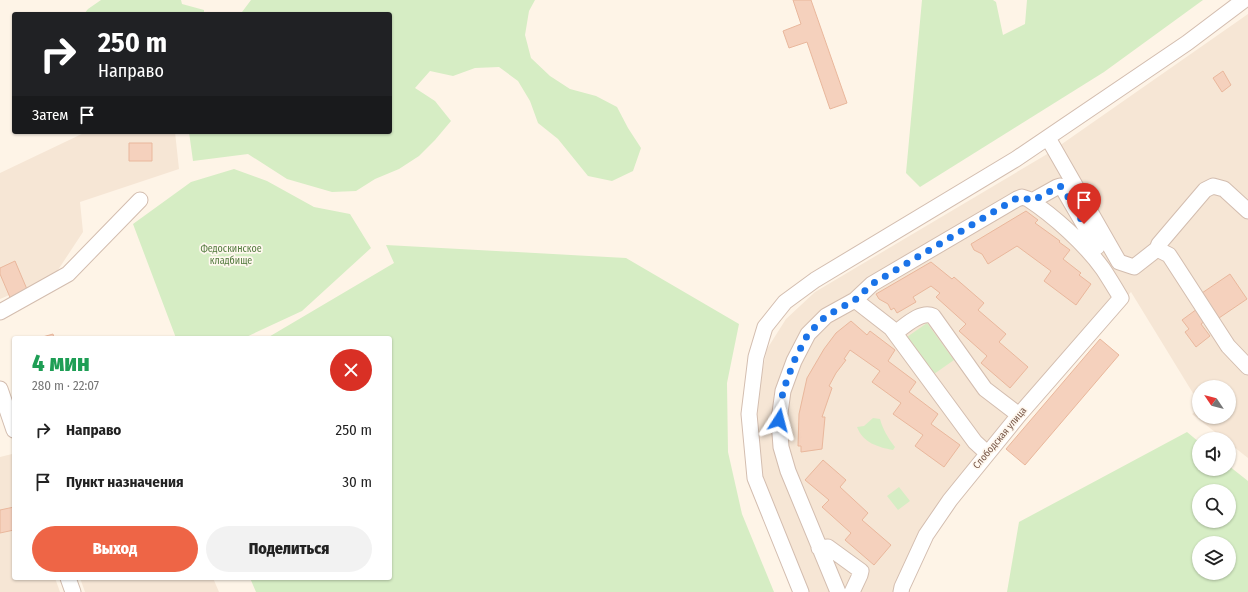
<!DOCTYPE html>
<html lang="ru">
<head>
<meta charset="utf-8">
<style>
  body { margin:0; font-family:"Fira Sans Condensed",sans-serif; background:#f2f2f2; color:#222; height:100vh; display:flex; flex-direction:column; font-size:15px; white-space:nowrap }
  * { box-sizing:border-box; margin:0 }
  p { font-size:13px; color:#767676 }
  .icon { flex:none; width:22px; height:22px; fill:none; stroke:currentColor; stroke-width:2; stroke-linecap:round; stroke-linejoin:round }
  .map { position:relative; flex:1; overflow:hidden }
  .details { position:absolute; left:12px; top:336px; width:380px; height:244px; display:flex; flex-direction:column; background:#fff; border-radius:4px; box-shadow:0 1px 3px #0004 }
  .details>* { flex:none }
  .banner { position:absolute; left:12px; top:12px; width:380px; height:122px; border-radius:4px; box-shadow:0 1px 3px #0004; background:#202124; color:#fff; overflow:hidden }
  .needle { width:26px; rotate:305deg }
  .tools { position:absolute; left:1192px; top:380px; display:grid; gap:8px }
  .tools a { display:grid; place-items:center; width:44px; height:44px; border-radius:50%; background:#fff; box-shadow:0 1px 3px #0004; font-size:20px }
  .pin { position:absolute; display:grid; place-items:center; width:34px; height:34px; color:#fff; margin:-41px -17px; border-radius:50% 50% 50% 0; rotate:-45deg; box-shadow:0 0 4px #0007 }
  .pin .icon { rotate:45deg }
  .me { position:absolute; width:44px; margin:-22px; rotate:9deg; stroke-linejoin:round; filter:drop-shadow(0 0 3px #0008) }
  .turn { display:flex; align-items:center; gap:14px; height:84px; padding:0 20px; font-size:18px }
  .turn .icon { width:52px; height:52px; stroke-width:2.5 }
  .turn b { display:block; font-size:28px; line-height:34px }
  .then { display:flex; align-items:center; height:38px; padding:0 20px; background:#0003; gap:8px; font-size:15px }
  .round { display:grid; place-items:center; flex:none; width:42px; height:42px; border-radius:21px; background:#f2f2f2 }
  .headline { display:flex; align-items:center; justify-content:space-between; height:68px; padding:0 20px }
  h1 { font-size:24px; font-weight:800; line-height:30px; color:#1e9e55 }
  .button { display:flex; gap:8px; margin-top:auto; padding:8px 20px }
  .button a { flex:1; height:46px; border-radius:24px; background:#ee6546; color:#fff; font-size:16px; font-weight:800; line-height:46px; text-align:center }
  .button a+a { background:#f2f2f2; color:#222 }
  ul { padding:0; list-style:none }
  li { display:flex; align-items:center; gap:12px; height:52px; padding:0 20px }
  li div { flex:1 }
  li b { display:block; font-size:15px }
  li em { font-style:normal }
  .map>svg:first-child { display:block }
</style>
</head>
<body>
<div class="map">
<svg width="1248" height="592" viewBox="0 0 1248 592">
  <rect width="100%" height="100%" fill="#fef4e7"/>
  <path fill="#f6e6d5" d="M 1248,14 L 1248,458 L 1229,443 L 1229,439 L 1224,439 L 1192,414 L 1199,409 L 1199,417 L 1229,417 L 1229,387 L 1199,387 L 1199,403 L 1131,292 L 991,454 L 929,537 L 905,592 L 807,592 L 783,532 L 760,468 L 755,405 L 767,349 L 786,319 L 815,292 L 1049,153 Z
    M 86,132 L 175,132 L 179,169 L 80,202 L 83,232 L 54,276 L 0,299 L 0,173 Z
    M 12,454 L 14,459 L 14,578 L 55,578 L 60,592 L 0,592 L 0,457 Z
    M 80,578 L 213,578 L 219,592 L 85,592 Z"/>
  <path fill="#d6edc4" fill-rule="evenodd" d="M 101,0 L 181,0 L 182,4 L 204,10 L 204,14 L 84,14 L 88,9 Z
    M 251,0 L 535,0 L 529,11 L 525,35 L 531,58 L 550,76 L 570,89 L 596,96 L 617,107 L 628,128 L 641,148 L 633,171 L 612,181 L 588,176 L 558,139 L 538,123 L 530,101 L 518,81 L 499,67 L 475,68 L 453,76 L 430,71 L 415,88 L 435,101 L 451,121 L 435,140 L 419,156 L 399,169 L 375,179 L 356,191 L 332,192 L 287,179 L 248,154 L 193,161 L 189,132 L 390,132 L 390,14 L 242,14 L 242,12 Z
    M 922,0 L 993,0 L 996,2 L 1003,35 L 1025,24 L 1027,0 L 1203,0 L 1104,72 L 920,187 L 906,173 Z
    M 234,169 L 267,181 L 314,207 L 350,214 L 371,248 L 302,311 L 244,338 L 176,338 L 133,224 L 191,182 Z
    M 386,245 L 626,258 L 739,324 L 727,383 L 728,452 L 742,514 L 774,592 L 256,592 L 250,578 L 390,578 L 390,338 L 267,338 L 394,263 Z
    M 927,323 L 954,360 L 934,374 L 907,337 Z
    M 873,418 L 880,419 C 883,430 888,438 895,447 L 893,450 C 878,447 863,443 857,427 L 864,426 Z
    M 1187,432 L 1199,442 L 1199,469 L 1229,469 L 1229,466 L 1248,481 L 1248,592 L 1007,592 L 1019,522 ZM 1199,491 L 1229,491 L 1229,521 L 1199,521 ZM 1199,543 L 1229,543 L 1229,573 L 1199,573 Z
    M 899,487 L 910,501 L 898,510 L 887,496 Z"/>
  <path fill="#f5d1bd" stroke="#e9b79c" d="M 793,0 L 811,0 L 847,103 L 830,109 L 807,42 L 789,48 L 783,31 L 801,24 Z
    M 1223,71 L 1231,85 L 1222,92 L 1213,78 Z
    M 129,143 L 152,143 L 152,161 L 129,161 Z
    M 1026,211 L 1038,220 L 1035,223 L 1060,241 L 1059,242 L 1070,250 L 1063,259 L 1081,273 L 1079,275 L 1091,284 L 1076,305 L 1044,281 L 1051,271 L 1017,246 L 988,264 L 982,254 L 974,250 L 971,244 Z
    M 15,261 L 29,294 L 12,302 L 0,274 L 0,268 Z
    M 931,262 L 952,279 L 954,277 L 984,303 L 978,310 L 1006,334 L 999,342 L 1028,367 L 1010,388 L 981,363 L 987,356 L 959,331 L 966,324 L 936,297 L 940,293 L 931,286 L 913,297 L 916,302 L 897,313 L 894,308 L 891,310 L 888,304 L 879,299 L 876,294 Z
    M 1230,274 L 1247,299 L 1219,318 L 1202,293 Z
    M 1197,309 L 1205,321 L 1201,324 L 1210,336 L 1196,347 L 1185,332 L 1189,329 L 1182,320 Z
    M 851,321 L 867,335 L 870,331 L 895,350 L 888,361 L 916,382 L 909,392 L 938,414 L 931,424 L 960,445 L 944,467 L 915,446 L 923,435 L 893,414 L 901,403 L 872,382 L 880,371 L 850,350 L 844,359 L 846,360 L 836,373 L 829,386 L 832,388 L 822,417 L 825,417 L 822,449 L 801,452 L 801,446 L 798,446 L 799,414 L 807,378 L 824,349 L 836,333 Z
    M 53,334 L 54,338 L 39,338 Z
    M 1100,339 L 1119,355 L 1025,465 L 1006,449 Z
    M 823,460 L 846,480 L 840,487 L 868,513 L 862,520 L 891,545 L 874,565 L 845,540 L 851,533 L 822,507 L 829,500 L 805,480 Z
    M 14,507 L 14,530 L 0,533 L 0,510 Z"/>
  <g fill="none" stroke-linecap="round" stroke-linejoin="round">
    <defs>
      <path id="minor" d="M 1048,138 L 1119,262 L 1134,267 L 1157,249 L 1169,255 L 1228,346 L 1248,367
        M 1032,201 L 1057,187 L 1060,186 L 1062,187 L 1097,247
        M 1157,249 L 1159,244 L 1205,190 L 1213,186 L 1224,189 L 1248,211
        M 855,300 L 891,328 L 975,442 L 987,453
        M 0,312 L 68,274 L 140,200
        M 895,333 C 905,326 921,310 933,316 L 985,389 L 1019,415
        M 0,389 L 14,430
        M 819,548 L 828,547 L 861,571 L 860,575 L 852,592
        M 68,578 L 73,592
        M 801,592 L 755,478 L 749,414 L 756,357 L 765,327 L 785,302 L 815,280 L 1016,159 L 1187,43 L 1244,0
        M 838,592 L 788,471 L 781,447 L 779,420 L 783,391 L 794,361 L 808,334 L 826,316 L 855,300 L 872,284 L 1017,199 L 1022,197 L 1028,199 C 1054,216 1085,244 1103,269 C 1109,278 1115,288 1121,298 L 1019,415 L 950,500 L 926,535 L 902,587 L 901,592"/>
    </defs>
    <use href="#minor" stroke="#d3bdaf" stroke-width="17"/>
    <use href="#minor" stroke="#fff" stroke-width="15"/>
  </g>
  <g fill="none" stroke-linecap="round" stroke-linejoin="round">
    <path stroke="#1a73e8" stroke-width="7" stroke-dasharray="0 12.6" d="M 779,420 L 783,391 L 794,361 L 808,334 L 826,316 L 855,300 L 872,284 L 1017,198 L 1022,197 L 1032,201 L 1060,186 L 1064,190 L 1084,224"/>
  </g>
  <g text-anchor="middle" dominant-baseline="central" stroke-width="3.5" stroke-linejoin="round" paint-order="stroke">
    <g font-size="10" fill="#527a3d" stroke="#fff8ef">
      <text x="231" y="249">Федоскинское<tspan x="231" dy="12">кладбище</tspan></text>
    </g>
    <g font-size="10" fill="#7a5949" stroke="#fff8ef">
      <text transform="translate(1000 438) rotate(-50)">Слободская улица</text>
    </g>
  </g>
</svg>
<div class="tools">
<a><svg class="needle" viewBox="-14 -14 28 28"><path d="M0-13l5 13h-10z" fill="#e53935"/><path d="M0 13l5-13h-10z" fill="#767676"/></svg></a>
<a><svg class="icon" aria-label="sound" viewBox="0 0 24 24"><path d="M4 9h4l5-4v14l-5-4H4zM17 9q2 3 0 6"/></svg></a>
<a><svg class="icon" aria-label="search" viewBox="0 0 24 24"><circle cx="10" cy="10" r="6"/><path d="M15 15l6 6"/></svg></a>
<a><svg class="icon" aria-label="layers" viewBox="0 0 24 24"><path d="M12 4l9 5-9 5-9-5zM3 14l9 5 9-5"/></svg></a>
</div>
<div class="pin" style="left:1084px;top:224px;background:#d93025"><svg class="icon" aria-label="arrive" viewBox="0 0 24 24"><path d="M6 21V4h12l-3 4 3 4H6"/></svg></div>
<svg class="me" style="left:779px;top:420px" viewBox="-20 -20 40 40"><path d="M0-17L14 15 0 8-14 15z" fill="#1a73e8" stroke="#fff" stroke-width="4"/></svg>
<div class="banner">
<div class="turn"><svg class="icon" aria-label="right" viewBox="0 0 24 24"><path d="M7 20v-9h11M14 6l5 5-5 5"/></svg><div><b>250 m</b>Направо</div></div>
<div class="then">Затем<svg class="icon" aria-label="arrive" viewBox="0 0 24 24"><path d="M6 21V4h12l-3 4 3 4H6"/></svg></div>
</div>
<section class="details">
<div class="headline"><div><h1>4 мин</h1><p>280 m · 22:07</p></div><a class="round" style="background:#d93025;color:#fff"><svg class="icon" aria-label="close" viewBox="0 0 24 24"><path d="M6 6l12 12M18 6L6 18"/></svg></a></div>
<ul>
<li><svg class="icon" aria-label="right" viewBox="0 0 24 24"><path d="M7 20v-9h11M14 6l5 5-5 5"/></svg><div><b>Направо</b></div><em>250 m</em></li>
<li><svg class="icon" aria-label="arrive" viewBox="0 0 24 24"><path d="M6 21V4h12l-3 4 3 4H6"/></svg><div><b>Пункт назначения</b></div><em>30 m</em></li>
</ul>
<div class="button"><a>Выход</a><a>Поделиться</a></div>
</section>
</div>
</body>
</html>
